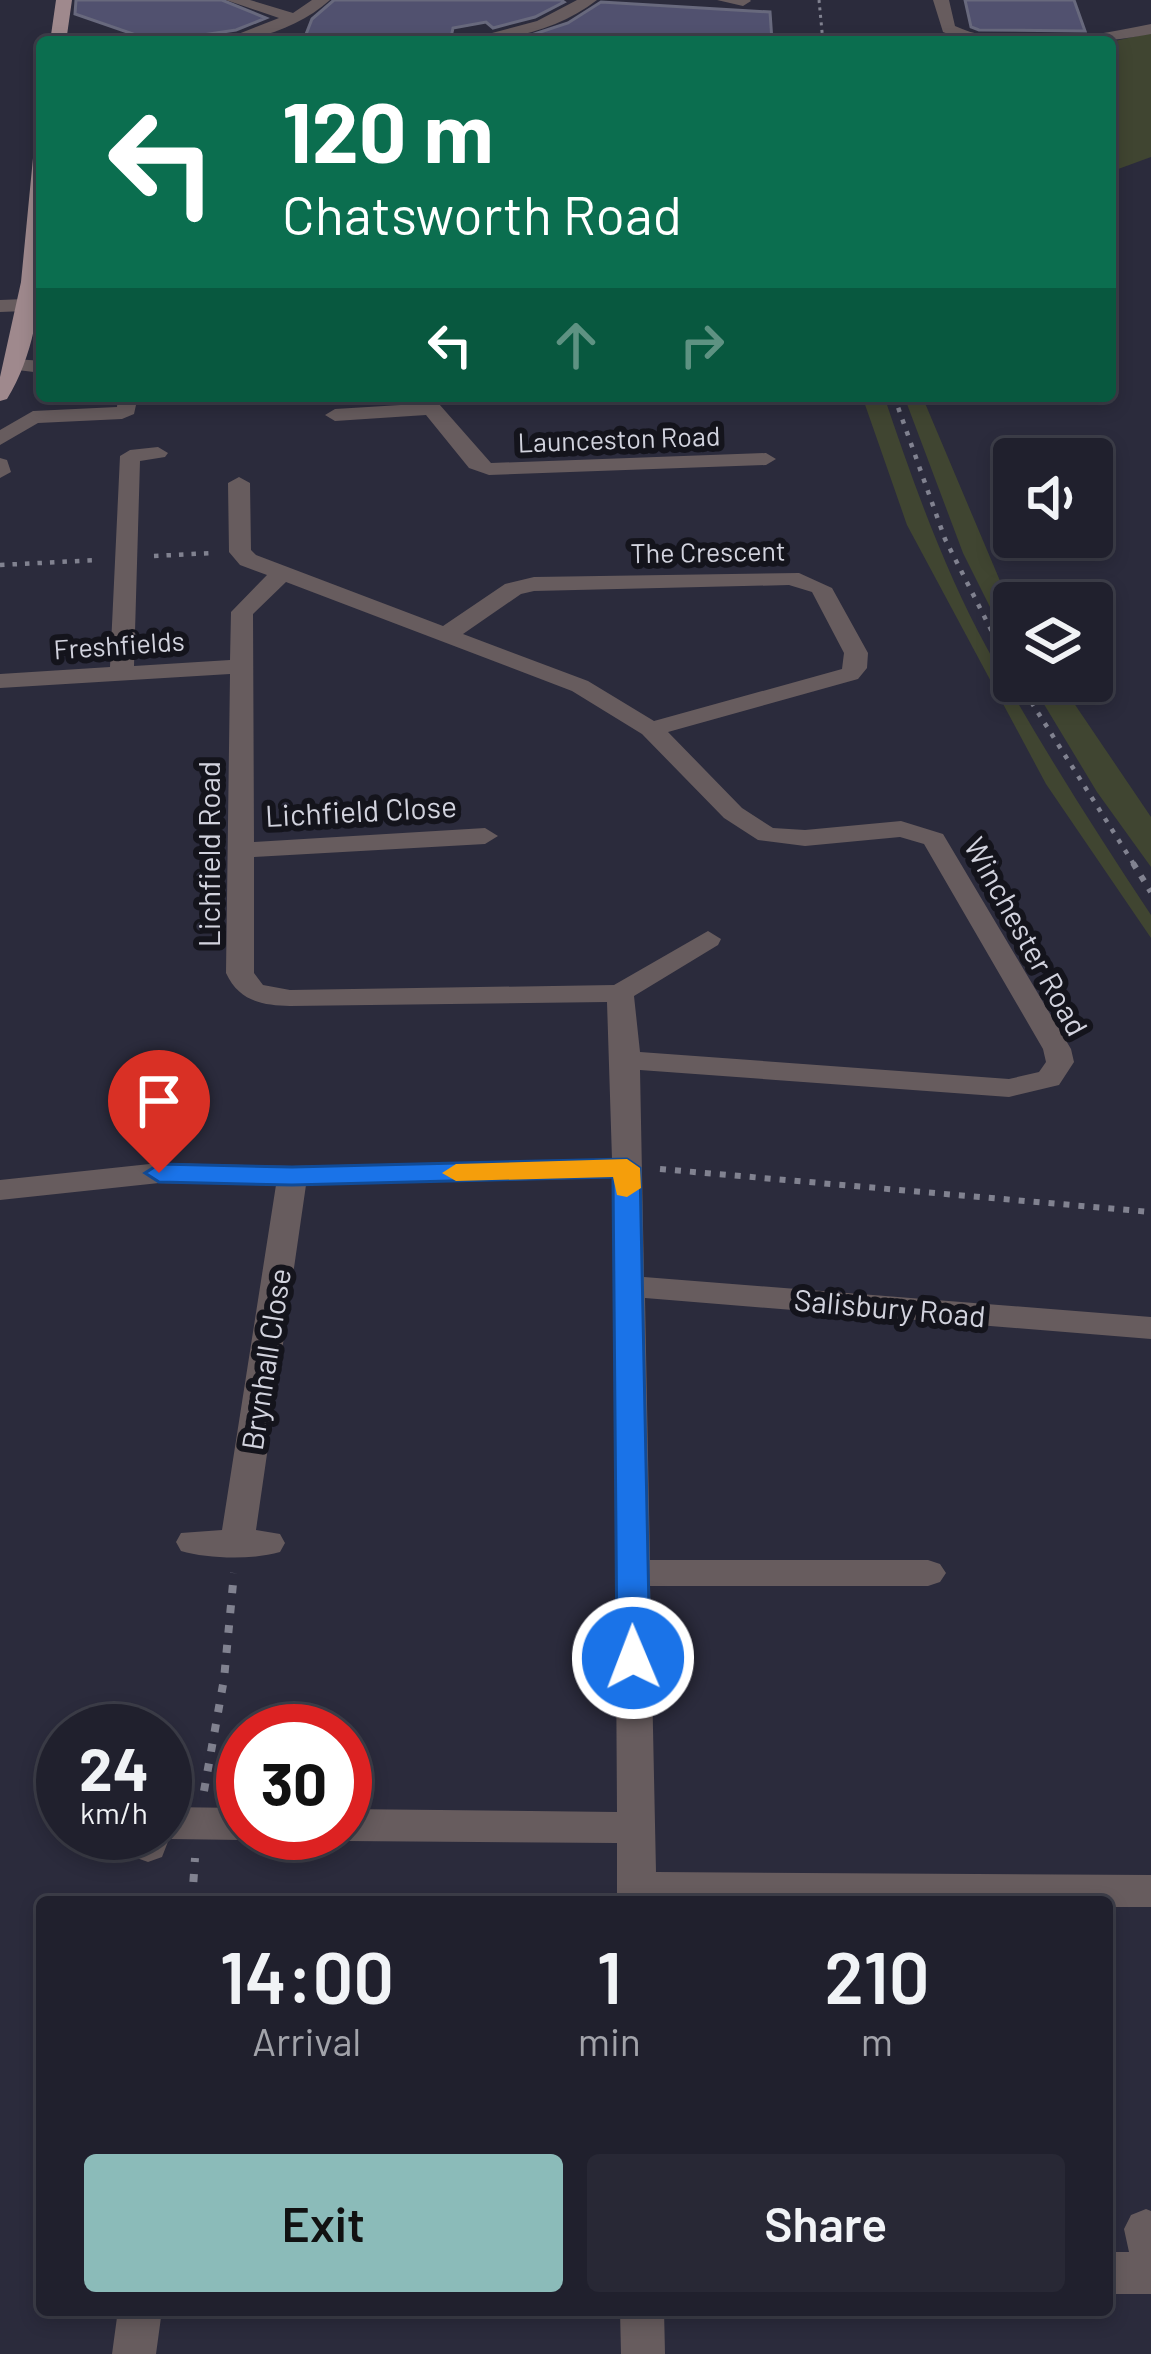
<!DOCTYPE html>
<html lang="en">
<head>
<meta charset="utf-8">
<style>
  body { margin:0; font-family:Barlow,sans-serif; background:#282835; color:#f1f3f6; height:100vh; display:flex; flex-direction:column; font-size:45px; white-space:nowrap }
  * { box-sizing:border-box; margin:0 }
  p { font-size:39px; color:#a2a3aa }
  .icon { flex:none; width:66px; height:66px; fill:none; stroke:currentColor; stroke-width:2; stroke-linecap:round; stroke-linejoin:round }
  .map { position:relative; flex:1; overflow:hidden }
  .details { position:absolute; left:36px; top:1896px; width:1077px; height:420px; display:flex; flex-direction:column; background:#20202d; border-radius:12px; box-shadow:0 6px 18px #0003,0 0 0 3px #3d3e49 }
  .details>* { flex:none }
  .hud { position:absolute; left:36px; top:36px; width:1080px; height:366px; border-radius:12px; box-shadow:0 6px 18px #0003,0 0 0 3px #3d3e49; background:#0b6e4f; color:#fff; overflow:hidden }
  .controls { position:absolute; left:993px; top:438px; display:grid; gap:24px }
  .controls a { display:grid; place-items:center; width:120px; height:120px; border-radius:12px; background:#20202d; box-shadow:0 6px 18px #0003,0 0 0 3px #3d3e49; font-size:60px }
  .speed { position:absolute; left:36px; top:1704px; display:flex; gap:24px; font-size:60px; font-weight:700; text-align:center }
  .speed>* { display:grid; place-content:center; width:156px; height:156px; border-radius:50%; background:#20202d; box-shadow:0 6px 18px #0003,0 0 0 3px #3d3e49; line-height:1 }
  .speed small { font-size:30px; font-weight:400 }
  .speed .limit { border:18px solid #d22; background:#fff; color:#111 }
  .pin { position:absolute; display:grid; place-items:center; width:102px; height:102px; color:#fff; margin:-123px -51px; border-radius:50% 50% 50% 0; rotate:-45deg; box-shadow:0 0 12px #0007 }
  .pin .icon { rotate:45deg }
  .me { position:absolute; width:132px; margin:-66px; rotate:359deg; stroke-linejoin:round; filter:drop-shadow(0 0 9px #0008) }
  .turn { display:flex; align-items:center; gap:42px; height:252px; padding:0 48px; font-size:54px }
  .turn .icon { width:156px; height:156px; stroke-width:2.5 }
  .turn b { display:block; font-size:84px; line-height:102px }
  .lanes { display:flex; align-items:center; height:114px; padding:0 48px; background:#0003; justify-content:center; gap:60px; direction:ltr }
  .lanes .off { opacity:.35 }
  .eta { display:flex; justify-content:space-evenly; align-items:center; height:204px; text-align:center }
  .eta b { font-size:72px; font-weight:600; line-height:84px }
  .action { display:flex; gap:24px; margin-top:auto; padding:24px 48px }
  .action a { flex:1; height:138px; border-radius:12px; background:#8bbbb9; color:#111; font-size:48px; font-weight:600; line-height:138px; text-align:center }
  .action a+a { background:#282835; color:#f1f3f6 }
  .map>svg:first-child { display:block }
</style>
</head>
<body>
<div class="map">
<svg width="1151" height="2354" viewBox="0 0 1151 2354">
  <rect width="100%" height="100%" fill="#2b2b3c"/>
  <path fill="#404531" d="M 1151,33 L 1151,157 L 1110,172 L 1110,42 Z
    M 862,396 L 884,396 C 913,482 944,570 988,650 C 1038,741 1094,829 1151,915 L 1151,938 L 1046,784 L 907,525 Z
    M 904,396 L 922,396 L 1014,614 L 1014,655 L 963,553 Z
    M 1030,681 L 1059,681 L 1151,817 L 1151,867 L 1097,792 Z"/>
  <path fill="#51516f" stroke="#68697d" stroke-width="3" d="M 76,0 L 222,0 L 266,18 L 236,30 L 156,42 L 75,14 Z
    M 334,0 L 561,0 L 564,2 L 535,17 L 493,28 L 486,22 L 453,28 L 451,37 L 303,42 L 312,19 Z
    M 965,0 L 1074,0 L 1085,31 L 979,30 L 971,27 Z
    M 601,2 L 770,12 L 772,41 L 510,42 L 568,23 Z"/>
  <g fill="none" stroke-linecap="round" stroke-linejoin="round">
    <path stroke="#818290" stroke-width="3" stroke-dasharray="3 4.5" stroke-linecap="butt" d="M 819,0 L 823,42"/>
    <path stroke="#818290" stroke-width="4.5" stroke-dasharray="4.5 8" stroke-linecap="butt" d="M 894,396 L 945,539 L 1014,675
      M 154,556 L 213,553
      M 0,565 L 99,560
      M 1018,681 L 1135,866"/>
    <path stroke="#818290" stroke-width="6" stroke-dasharray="6 9" stroke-linecap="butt" d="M 1133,863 L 1151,892
      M 660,1169 L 1151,1212"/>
    <path stroke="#818290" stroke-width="8" stroke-dasharray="8 12" stroke-linecap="butt" d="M 204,1791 L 224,1679 L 234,1573
      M 192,1902 L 195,1858"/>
    <path fill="#675c5e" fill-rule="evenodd" d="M 226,0 L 250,0 L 293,13 L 312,0 L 330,0 C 301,26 257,42 218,42 L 279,18 Z
      M 577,0 L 597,0 C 559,30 505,42 458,42 L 537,21 Z
      M 717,0 L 750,0 L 751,1 L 743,6 Z
      M 933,0 L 949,0 L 955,26 C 1012,52 1092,36 1151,24 L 1151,34 C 1101,44 988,53 943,32 Z
      M 0,300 L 25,299 L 34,305 L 25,311 L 0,312 Z
      M 16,359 L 42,361 L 42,373 L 9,369 L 9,361 Z
      M 118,396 L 138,396 L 134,414 L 122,419 L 38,423 L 0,445 L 0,430 L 33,411 L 117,407 Z
      M 412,396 L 432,396 L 491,463 L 766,453 L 776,459 L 766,465 L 489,475 L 469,468 L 426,415 L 335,421 L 325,415 L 335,409 L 417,404 Z
      M 158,447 L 168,453 L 165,457 L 140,461 L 134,666 L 230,660 L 231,612 L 267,575 L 240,565 L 229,552 L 228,483 L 239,477 L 250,483 L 251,550 L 256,555 L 443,626 L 505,584 L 534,577 L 799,573 L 832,588 L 868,653 L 867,668 L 858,679 L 668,732 L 742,808 L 773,828 L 805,830 L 901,821 L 943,834 L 1071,1049 L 1074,1062 L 1059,1085 L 1009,1097 L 640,1070 L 644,1277 L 1151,1317 L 1151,1339 L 645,1298 L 650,1560 L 928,1560 L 940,1564 L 946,1573 L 940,1582 L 928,1586 L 650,1586 L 656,1872 L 1151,1875 L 1151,1907 L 1107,1907 L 1107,1902 L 617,1902 L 617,1843 L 345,1841 L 331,1836 L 345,1833 L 345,1809 L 617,1812 L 613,1178 L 306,1185 L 256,1530 L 280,1534 L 285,1543 L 280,1552 C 253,1560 208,1559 181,1551 L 176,1542 L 181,1533 L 222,1530 L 276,1185 L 159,1183 L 0,1200 L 0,1180 L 159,1163 L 292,1166 L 612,1159 L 607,1002 L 290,1006 C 261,1005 239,1001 226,973 L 230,674 L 0,688 L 0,674 L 110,667 L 120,456 L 130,450 ZM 286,582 L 572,691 L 642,734 L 724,818 L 758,840 L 805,846 L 900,837 L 924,844 L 1043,1049 L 1046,1062 L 1039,1072 L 1009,1079 L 640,1052 L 634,996 L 718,945 L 721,939 L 708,931 L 614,985 L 290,990 L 263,985 L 254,973 L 254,857 L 485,844 L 498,836 L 485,828 L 254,842 L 253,614 ZM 789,585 L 812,592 L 844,653 L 842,669 L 654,721 L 588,681 L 463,634 L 521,594 L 534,591 Z
      M 0,458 L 7,460 L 11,472 L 0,478 Z
      M 165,1807 L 243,1808 L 243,1833 L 258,1833 L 243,1840 L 169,1839 L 162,1857 L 148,1862 L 134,1857 L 129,1846 L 132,1833 L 165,1833 Z
      M 1146,2209 L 1151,2211 L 1151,2294 L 1107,2294 L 1107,2252 L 1129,2252 L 1124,2229 L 1131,2215 Z
      M 118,2310 L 162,2310 L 156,2354 L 112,2354 Z
      M 620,2310 L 664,2310 L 665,2354 L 621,2354 Z"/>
    <path fill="#9f898d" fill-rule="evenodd" d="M 56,0 L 72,0 L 66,42 L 50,42 Z
      M 42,153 C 42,233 51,328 7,399 L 0,401 L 0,377 L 21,282 L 33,158 Z"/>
  </g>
  <path fill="#1a73e8" stroke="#114b97" stroke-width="3" d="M 627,1159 L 640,1168 L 650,1658 L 645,1667 L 633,1671 L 622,1667 L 617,1658 L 613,1177 L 292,1185 L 159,1182 L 145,1173 L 159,1164 L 292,1167 Z"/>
  <path fill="#f59e0b" d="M 627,1159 L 640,1168 L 641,1188 L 627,1197 L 617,1195 L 613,1177 L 456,1181 L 442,1173 L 456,1164 Z"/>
  <g text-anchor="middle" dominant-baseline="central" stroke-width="12" stroke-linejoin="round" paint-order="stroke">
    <g font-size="27" fill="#d2d3de" stroke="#14141c">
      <text transform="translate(619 438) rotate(-2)">Launceston Road</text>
      <text transform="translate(708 551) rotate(-1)">The Crescent</text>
      <text transform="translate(119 644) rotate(-4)">Freshfields</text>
    </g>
    <g font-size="30" fill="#d2d3de" stroke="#14141c">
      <text transform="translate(361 810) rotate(-3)">Lichfield Close</text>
      <text transform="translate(208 854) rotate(-90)">Lichfield Road</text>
      <text transform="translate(1027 936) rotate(61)">Winchester Road</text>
      <text transform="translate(890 1307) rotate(5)">Salisbury Road</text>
      <text transform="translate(265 1359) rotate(-81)">Brynhall Close</text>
    </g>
  </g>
</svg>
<div class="controls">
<a><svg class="icon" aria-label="sound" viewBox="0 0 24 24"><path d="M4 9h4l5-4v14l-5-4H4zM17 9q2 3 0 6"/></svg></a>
<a><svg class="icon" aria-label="layers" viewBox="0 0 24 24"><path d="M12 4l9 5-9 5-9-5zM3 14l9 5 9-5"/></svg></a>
</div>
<div class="speed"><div>24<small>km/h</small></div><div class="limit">30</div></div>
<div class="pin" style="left:159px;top:1173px;background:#d93025"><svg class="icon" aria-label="arrive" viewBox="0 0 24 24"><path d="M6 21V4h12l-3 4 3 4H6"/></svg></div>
<svg class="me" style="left:633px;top:1658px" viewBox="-20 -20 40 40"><circle r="17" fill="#1a73e8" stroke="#fff" stroke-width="3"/><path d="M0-11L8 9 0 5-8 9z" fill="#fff"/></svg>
<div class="hud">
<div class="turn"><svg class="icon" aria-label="left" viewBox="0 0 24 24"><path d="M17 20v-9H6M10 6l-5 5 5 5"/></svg><div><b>120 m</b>Chatsworth Road</div></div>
<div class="lanes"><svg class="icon" aria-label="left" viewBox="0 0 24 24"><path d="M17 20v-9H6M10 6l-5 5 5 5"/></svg><svg class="icon off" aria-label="ahead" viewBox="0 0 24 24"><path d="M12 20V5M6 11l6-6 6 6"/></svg><svg class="icon off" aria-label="right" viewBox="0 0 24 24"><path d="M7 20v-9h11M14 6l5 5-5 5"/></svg></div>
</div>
<section class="details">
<div class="eta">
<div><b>14:00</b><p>Arrival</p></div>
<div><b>1</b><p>min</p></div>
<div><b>210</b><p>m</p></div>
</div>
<div class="action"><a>Exit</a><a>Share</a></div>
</section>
</div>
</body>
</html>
